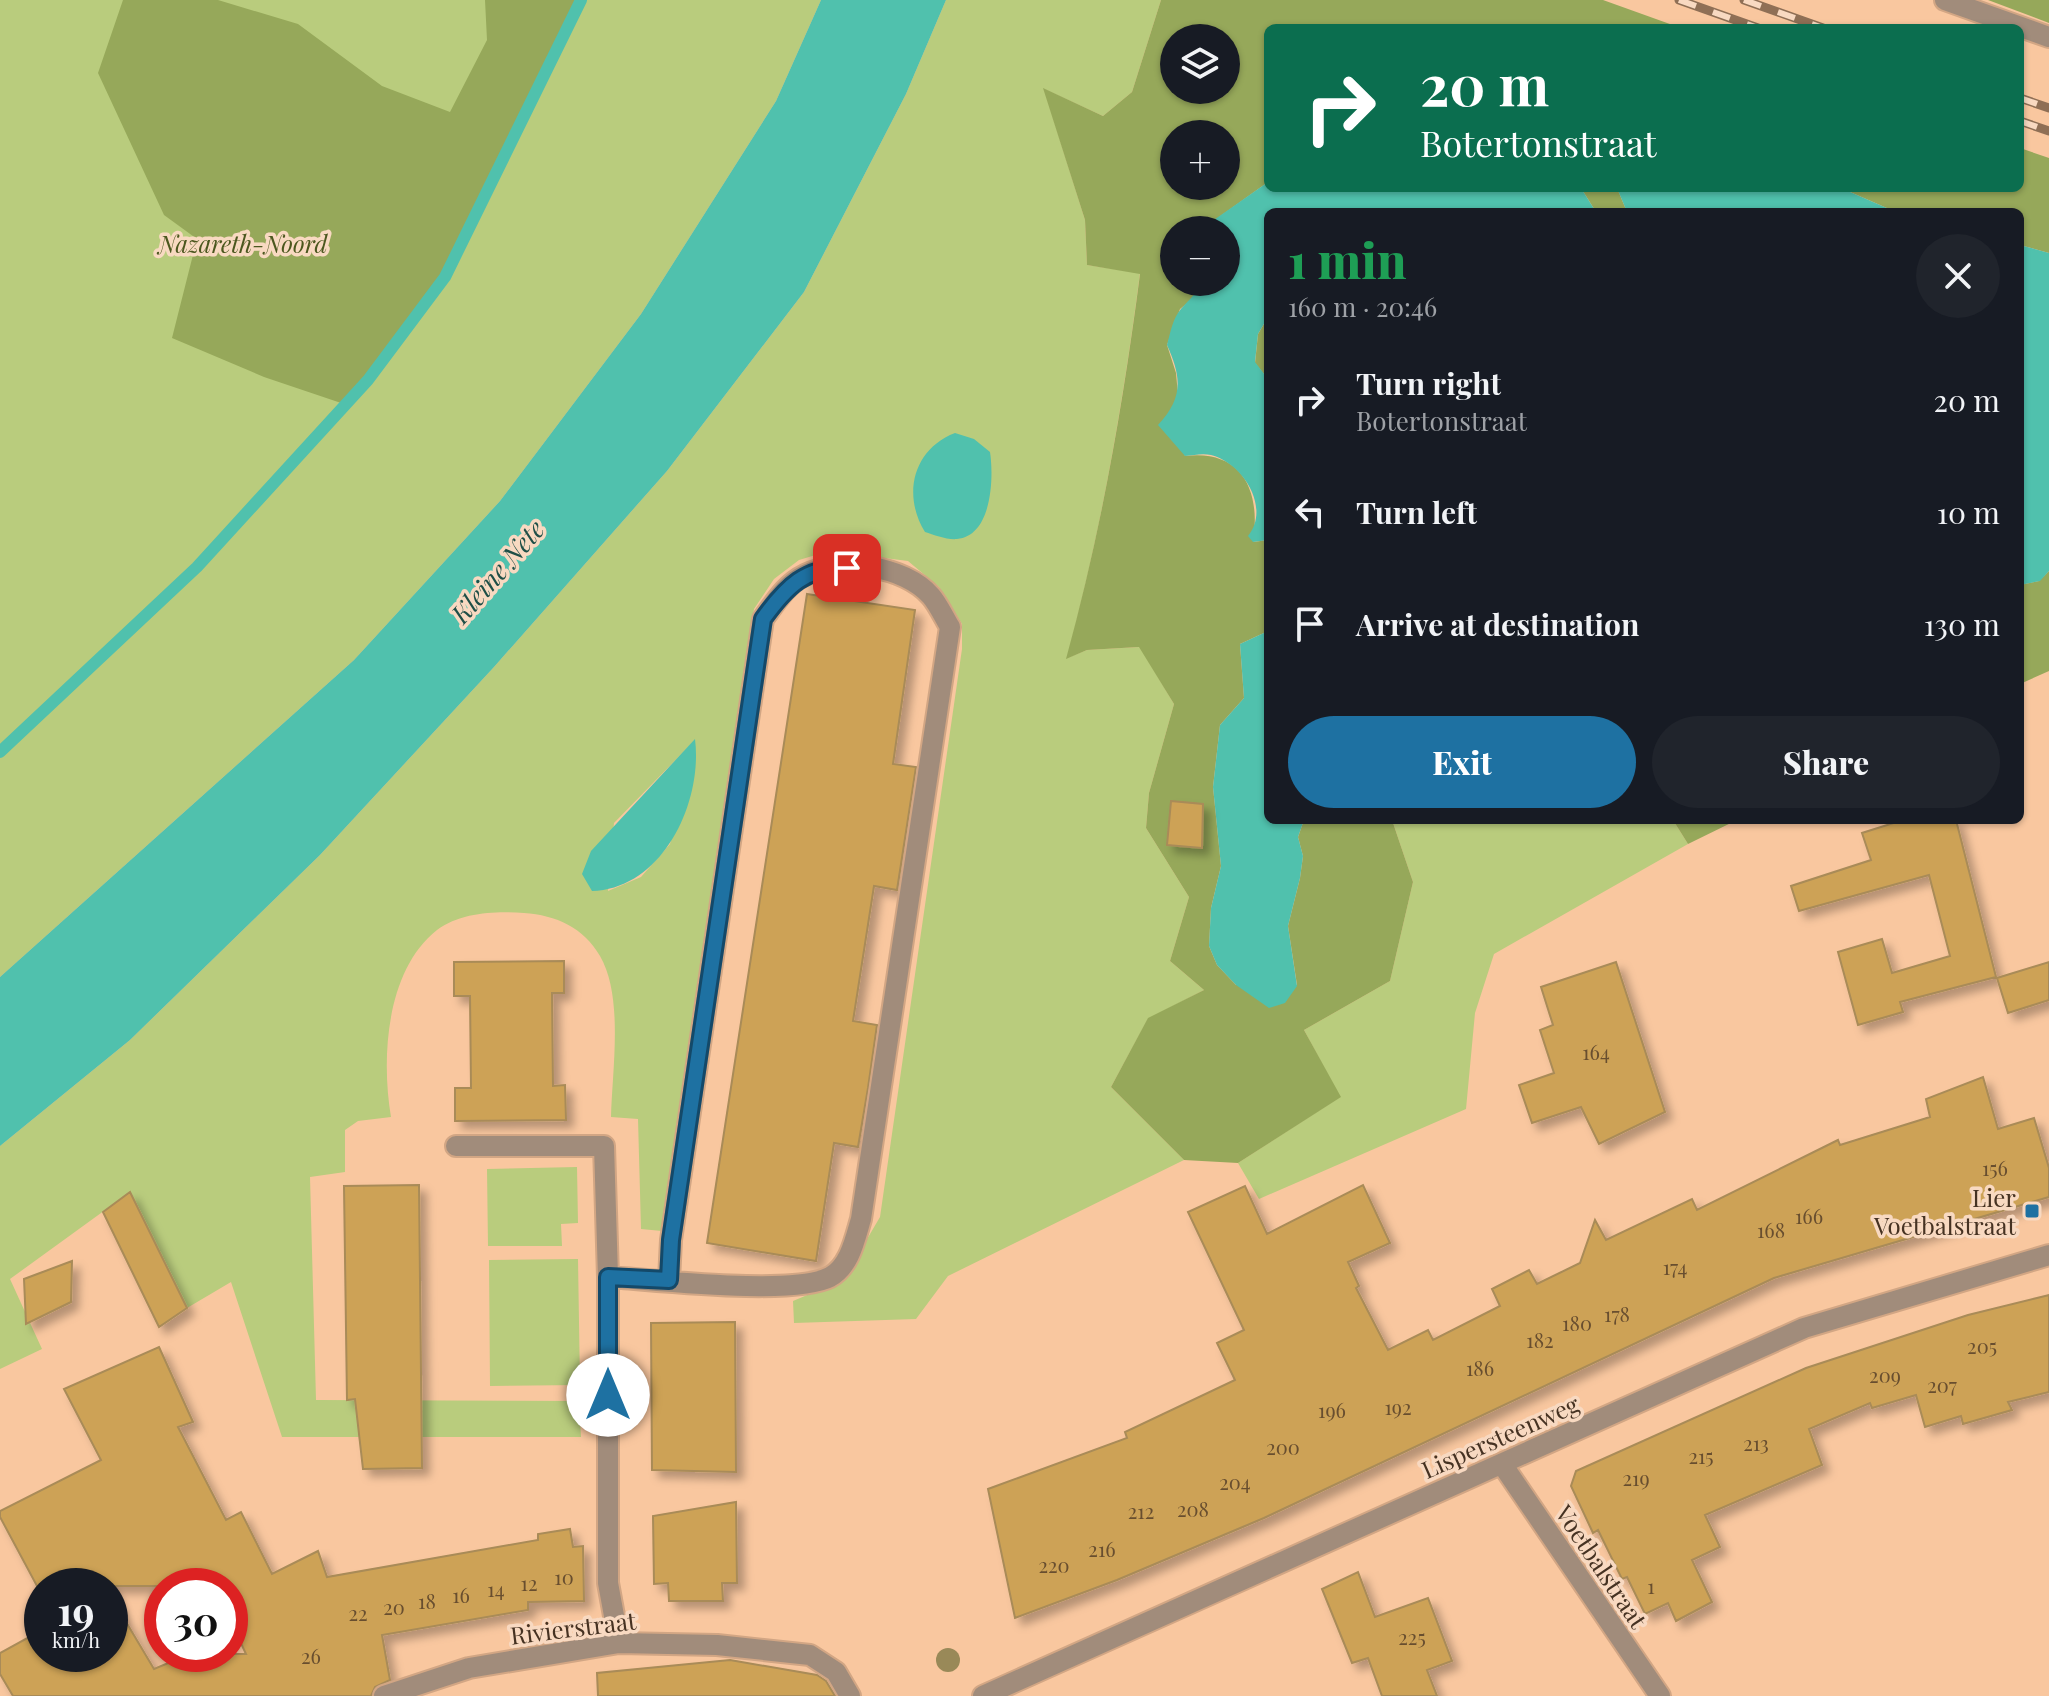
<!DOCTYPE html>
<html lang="en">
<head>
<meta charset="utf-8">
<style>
  body { margin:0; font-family:"Playfair Display",serif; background:#20242c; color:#f1f3f6; height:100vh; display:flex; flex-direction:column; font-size:30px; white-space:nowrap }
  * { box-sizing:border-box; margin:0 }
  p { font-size:26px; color:#9ea1a6 }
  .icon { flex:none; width:44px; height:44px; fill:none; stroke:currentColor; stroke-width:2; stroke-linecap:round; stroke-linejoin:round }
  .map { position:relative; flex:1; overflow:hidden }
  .details { position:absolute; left:1264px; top:208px; width:760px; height:616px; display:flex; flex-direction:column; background:#171b24; border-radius:12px; box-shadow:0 2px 6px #0004 }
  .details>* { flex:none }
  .banner { position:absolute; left:1264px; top:24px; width:760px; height:168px; border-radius:12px; box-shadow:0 2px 6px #0004; background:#0b6e4f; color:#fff; overflow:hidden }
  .buttons { position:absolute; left:1160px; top:24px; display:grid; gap:16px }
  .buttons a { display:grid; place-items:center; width:80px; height:80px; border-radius:50%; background:#171b24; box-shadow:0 2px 6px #0004; font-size:40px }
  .speed { position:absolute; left:24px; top:1568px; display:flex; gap:16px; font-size:40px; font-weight:700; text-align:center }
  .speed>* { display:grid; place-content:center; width:104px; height:104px; border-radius:50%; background:#171b24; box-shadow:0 2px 6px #0004; line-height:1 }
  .speed small { font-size:20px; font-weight:400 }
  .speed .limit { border:12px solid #d22; background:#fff; color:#111 }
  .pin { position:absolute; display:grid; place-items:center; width:68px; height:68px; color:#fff; margin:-34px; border-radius:16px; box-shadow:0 4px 12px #0006 }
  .me { position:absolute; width:88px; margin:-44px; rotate:0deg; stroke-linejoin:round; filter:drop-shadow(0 0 6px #0008) }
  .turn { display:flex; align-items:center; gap:28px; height:168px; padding:0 24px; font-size:36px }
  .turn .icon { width:104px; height:104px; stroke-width:2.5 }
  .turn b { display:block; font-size:56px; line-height:68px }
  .round { display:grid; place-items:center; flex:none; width:84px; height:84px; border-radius:42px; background:#20242c }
  .summary { display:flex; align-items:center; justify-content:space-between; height:136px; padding:0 24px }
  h1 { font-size:48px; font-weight:800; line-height:60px; color:#1e9e55 }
  .button { display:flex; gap:16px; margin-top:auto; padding:16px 24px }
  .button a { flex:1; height:92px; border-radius:48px; background:#1e71a2; color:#fff; font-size:32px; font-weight:800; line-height:92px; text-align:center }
  .button a+a { background:#20242c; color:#f1f3f6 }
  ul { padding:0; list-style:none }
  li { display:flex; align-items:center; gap:24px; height:112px; padding:0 24px }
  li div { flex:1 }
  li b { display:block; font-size:30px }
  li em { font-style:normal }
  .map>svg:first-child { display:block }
</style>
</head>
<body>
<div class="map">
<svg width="2049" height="1696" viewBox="0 0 2049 1696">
  <defs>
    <filter id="shadow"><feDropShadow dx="7" dy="7" stdDeviation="4" flood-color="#0004"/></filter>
  </defs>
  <rect width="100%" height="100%" fill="#f9c79f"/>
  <path fill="#b9cc7d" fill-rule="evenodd" d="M 0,0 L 821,0 L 776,101 L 641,314 L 500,501 L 354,660 L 0,977 Z
    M 946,0 L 1161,0 L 1132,92 L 1103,116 L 1044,89 L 1085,220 L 1087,265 L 1140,273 C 1123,404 1101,531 1067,658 L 1087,650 L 1140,647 L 1174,704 L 1149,793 L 1146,828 L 1189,897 L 1170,961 L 1204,990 L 1148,1019 L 1111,1087 L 1184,1160 L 948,1276 L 916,1319 L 794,1323 L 793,1301 L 843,1280 L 880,1217 L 962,649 L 962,624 L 939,587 L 908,561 L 829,551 L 799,560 L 774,579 L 754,609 L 698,1017 L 662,1231 L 641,1229 L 638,1119 L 611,1117 C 612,1071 624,997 600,956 C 584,928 556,915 524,913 C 497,911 461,912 437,930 C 386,970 381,1058 391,1117 L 358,1121 L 345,1130 L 345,1172 L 310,1177 L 316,1400 L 579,1401 L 581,1437 L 282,1437 L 231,1282 L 187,1308 L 130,1192 L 10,1279 L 42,1349 L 0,1369 L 0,1146 L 130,1040 L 320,855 L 494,667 L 667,471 L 804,292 L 906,94 ZM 695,740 L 670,844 L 641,877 L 608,891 L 614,823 Z
    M 1392,820 L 1673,820 L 1688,844 L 1494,954 L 1475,1013 L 1466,1109 L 1259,1199 L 1238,1163 L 1340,1097 L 1304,1030 L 1390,981 L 1413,882 Z
    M 577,1167 L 578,1223 L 561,1224 L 562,1246 L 488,1246 L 487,1169 Z
    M 578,1259 L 580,1385 L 490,1386 L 489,1260 Z"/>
  <path fill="#96a85a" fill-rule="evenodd" d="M 123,0 L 218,0 L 298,24 L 382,86 L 450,112 L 487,40 L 485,0 L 581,0 L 445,277 L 347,405 L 264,377 L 172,338 L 197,239 L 164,215 L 98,73 Z
    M 1161,0 L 1603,0 L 1681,28 L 1268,28 L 1268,182 L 1201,230 L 1174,230 L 1174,282 L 1200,282 L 1196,296 L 1180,309 L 1167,345 L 1176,373 L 1178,395 L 1174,408 L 1185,456 C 1243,449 1261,492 1253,542 L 1268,540 L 1268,631 L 1240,644 L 1244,698 L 1220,725 L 1213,787 L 1221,866 L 1211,908 L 1209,946 L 1217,965 L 1236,985 L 1297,985 L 1288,926 L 1300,878 L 1303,856 L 1298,837 L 1304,820 L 1392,820 L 1413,882 L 1390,981 L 1304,1030 L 1341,1097 L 1238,1163 L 1184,1160 L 1111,1087 L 1148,1018 L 1204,990 L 1170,961 L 1189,897 L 1146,828 L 1149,793 L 1174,704 L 1139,647 L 1087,650 L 1066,659 C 1101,532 1123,405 1140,274 L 1087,265 L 1085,220 L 1043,88 L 1103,116 L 1132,92 ZM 1174,38 L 1226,38 L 1226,90 L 1174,90 ZM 1174,134 L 1226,134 L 1226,186 L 1174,186 Z
    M 1988,0 L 2049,0 L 2049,23 Z
    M 2020,148 L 2049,158 L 2049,253 L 2020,245 L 2020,212 L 1896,212 L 1841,188 L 2020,188 Z
    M 1581,188 L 1617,188 L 1627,212 L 1596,212 Z
    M 1268,317 L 1268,379 L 1255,363 L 1258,334 Z
    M 2049,571 L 2049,671 L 2020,684 L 2020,585 L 2039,581 Z
    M 1673,820 L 1737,820 L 1688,844 Z"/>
  <path fill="#50c1ad" d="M 821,0 L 946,0 L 906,94 L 804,292 L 667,471 L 494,667 L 320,855 L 130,1040 L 0,1146 L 0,977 L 354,660 L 500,501 L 641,314 L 776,101 Z
    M 1268,182 L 1268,188 L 1581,188 L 1596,212 L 1268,212 L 1268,317 L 1258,334 L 1255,362 L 1268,379 L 1268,540 L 1253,542 L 1248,536 C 1271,508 1243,463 1211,455 C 1203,453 1194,455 1185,456 L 1158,425 C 1183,398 1182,378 1167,345 C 1170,334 1172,322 1178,313 C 1186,301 1196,297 1200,282 L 1226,282 L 1226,230 L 1201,229 Z
    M 1617,188 L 1841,188 L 1896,212 L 1627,212 Z
    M 2020,245 L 2049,253 L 2049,571 L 2040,581 L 2020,585 Z
    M 955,433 L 974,439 L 990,452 C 994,478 992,536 957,539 C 947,540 934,535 925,532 C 902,495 913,449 955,433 Z
    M 1268,631 L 1268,820 L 1304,820 L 1298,837 L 1303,856 L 1300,878 L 1288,926 L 1297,986 L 1285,1003 L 1269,1008 L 1236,985 L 1217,965 L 1209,946 L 1211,908 L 1221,866 L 1213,787 L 1220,725 L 1244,698 L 1240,644 Z
    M 695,739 C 703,802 663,889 592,891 L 582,874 L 591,851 Z"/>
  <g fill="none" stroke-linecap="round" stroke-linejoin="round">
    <path stroke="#50c1ad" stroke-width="12" d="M 0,752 L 197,567 L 368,380 L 445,277 L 581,0"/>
  </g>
  <path fill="#cda257" stroke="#a98b58" stroke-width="2" filter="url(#shadow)" d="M 807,594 L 915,610 L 893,764 L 916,767 L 897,890 L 874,886 L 853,1021 L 877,1025 L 868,1088 L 858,1147 L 834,1143 L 816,1261 L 707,1243 Z
    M 1171,801 L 1203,804 L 1202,848 L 1167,845 Z
    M 1903,820 L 1956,820 L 1996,977 L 1900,1002 L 1903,1012 L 1858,1025 L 1838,952 L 1882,939 L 1892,973 L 1950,956 L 1929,875 L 1799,911 L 1791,886 L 1871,860 L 1862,833 Z
    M 564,961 L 564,993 L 552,993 L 553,1086 L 565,1085 L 566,1120 L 455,1121 L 455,1088 L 471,1088 L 470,996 L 454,996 L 454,962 Z
    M 1616,962 L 1665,1112 L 1599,1144 L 1581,1107 L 1532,1123 L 1519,1085 L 1554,1073 L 1540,1030 L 1553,1025 L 1541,987 Z
    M 2049,962 L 2049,1000 L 2008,1013 L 1997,978 Z
    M 1983,1077 L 1998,1129 L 2034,1118 L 2049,1168 L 2049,1197 L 1774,1278 L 1264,1518 L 1117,1580 L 1015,1618 L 988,1489 L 1127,1438 L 1125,1432 L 1235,1380 L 1217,1343 L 1244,1330 L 1188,1212 L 1245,1186 L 1267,1234 L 1363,1185 L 1390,1243 L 1348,1262 L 1359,1286 L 1356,1288 L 1388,1350 L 1428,1330 L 1433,1340 L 1500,1306 L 1492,1289 L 1529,1270 L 1537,1284 L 1580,1263 L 1595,1220 L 1606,1240 L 1692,1199 L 1697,1210 L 1838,1140 L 1840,1145 L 1930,1117 L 1926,1099 Z
    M 419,1185 L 422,1468 L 363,1469 L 355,1399 L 347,1400 L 344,1186 Z
    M 130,1192 L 187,1308 L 159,1327 L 103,1212 Z
    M 72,1261 L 71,1302 L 26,1324 L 24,1279 Z
    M 2049,1295 L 2049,1392 L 2008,1402 L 2012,1410 L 1963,1424 L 1961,1416 L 1925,1427 L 1916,1395 L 1872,1408 L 1870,1403 L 1809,1429 L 1822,1465 L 1705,1515 L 1720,1547 L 1692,1560 L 1712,1602 L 1676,1621 L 1668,1603 L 1645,1614 L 1627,1577 L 1622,1579 L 1598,1530 L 1593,1533 L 1571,1486 L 1576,1471 L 1806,1368 L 1968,1315 Z
    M 735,1322 L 736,1472 L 652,1470 L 651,1323 Z
    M 159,1347 L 193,1422 L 178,1427 L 226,1520 L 241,1512 L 272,1574 L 318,1551 L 327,1577 L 538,1540 L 538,1534 L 570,1529 L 573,1547 L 583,1546 L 584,1601 L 528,1602 L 528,1610 L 382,1635 L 390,1680 L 375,1687 L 371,1696 L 13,1696 L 0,1674 L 0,1653 L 42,1630 L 42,1654 L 110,1654 L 110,1595 L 154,1669 L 190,1654 L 246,1654 L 230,1620 L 230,1586 L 37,1586 L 0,1517 L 0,1511 L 101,1460 L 64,1389 Z
    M 736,1502 L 737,1583 L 722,1583 L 723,1601 L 669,1601 L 668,1583 L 654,1584 L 653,1516 Z
    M 1358,1572 L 1375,1617 L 1428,1598 L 1452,1661 L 1427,1670 L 1437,1696 L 1382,1696 L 1368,1658 L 1352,1663 L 1322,1589 Z
    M 730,1660 L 817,1675 L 826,1681 L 835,1696 L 598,1696 L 597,1673 Z"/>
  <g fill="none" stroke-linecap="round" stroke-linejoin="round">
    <defs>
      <path id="minor" d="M 1945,0 L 2049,37
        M 456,1146 L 604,1146 L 608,1277 L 608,1583 L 619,1643
        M 608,1277 C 656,1280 793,1296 830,1277 C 850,1266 855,1239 861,1219 L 950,627 C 944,617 938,604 931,596 C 904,565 840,557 805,575 C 786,584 775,603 763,619 L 671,1240 L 669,1280
        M 1502,1464 L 1660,1696
        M 384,1696 L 469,1668 L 619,1643 L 717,1645 L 810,1655 L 836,1672 L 850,1696
        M 983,1696 L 1804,1328 L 2049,1255"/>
    </defs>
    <use href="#minor" stroke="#d2a684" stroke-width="24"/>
    <use href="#minor" stroke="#a18c7b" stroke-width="20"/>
    <defs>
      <path id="rail" d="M 1679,0 L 1758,28
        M 1744,0 L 1823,28
        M 2020,98 L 2049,108
        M 2020,121 L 2049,131"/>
    </defs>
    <use href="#rail" stroke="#8f6f55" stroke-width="9"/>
    <use href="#rail" stroke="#f8d9c1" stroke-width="6" stroke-dasharray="18" stroke-linecap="butt"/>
  </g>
  <circle fill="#998958" cx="948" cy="1660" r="12"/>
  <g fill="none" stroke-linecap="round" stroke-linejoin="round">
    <defs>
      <path id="route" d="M 608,1395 L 608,1277 L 669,1280 L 671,1240 L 763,619 C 786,587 806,566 847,568"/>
    </defs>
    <use href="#route" stroke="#144969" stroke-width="20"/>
    <use href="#route" stroke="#1e71a2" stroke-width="14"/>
  </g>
  <rect fill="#1e71a2" stroke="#f8d9c1" stroke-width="3" x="2024" y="1203" width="16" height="16" rx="4"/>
  <g text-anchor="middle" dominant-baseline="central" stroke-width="7" stroke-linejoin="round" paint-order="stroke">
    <g font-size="20" fill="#684e2f">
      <text x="1596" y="1051">164</text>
      <text x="1995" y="1167">156</text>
      <text x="1809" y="1215">166</text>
      <text x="1771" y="1229">168</text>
      <text x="1675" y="1266">174</text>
      <text x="1617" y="1313">178</text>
      <text x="1577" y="1322">180</text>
      <text x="1540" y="1339">182</text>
      <text x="1982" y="1345">205</text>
      <text x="1480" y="1367">186</text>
      <text x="1885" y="1374">209</text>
      <text x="1942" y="1384">207</text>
      <text x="1398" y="1406">192</text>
      <text x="1332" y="1409">196</text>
      <text x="1756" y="1442">213</text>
      <text x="1283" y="1446">200</text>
      <text x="1701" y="1455">215</text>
      <text x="1636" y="1477">219</text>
      <text x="1235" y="1481">204</text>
      <text x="1193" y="1508">208</text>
      <text x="1141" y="1510">212</text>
      <text x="1102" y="1548">216</text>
      <text x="1054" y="1564">220</text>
      <text x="564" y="1576">10</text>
      <text x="529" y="1582">12</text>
      <text x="1651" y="1585">1</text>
      <text x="496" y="1588">14</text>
      <text x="461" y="1594">16</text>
      <text x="427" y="1600">18</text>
      <text x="394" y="1606">20</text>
      <text x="358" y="1612">22</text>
      <text x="1412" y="1636">225</text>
      <text x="311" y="1655">26</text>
    </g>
    <g font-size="24" font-style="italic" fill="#4b571e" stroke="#f8d9c1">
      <text x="243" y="243">Nazareth-Noord</text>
    </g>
    <g font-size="24" fill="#463222" stroke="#f8d9c1" text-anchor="end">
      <text x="2016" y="1197">Lier<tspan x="2016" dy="28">Voetbalstraat</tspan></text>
    </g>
    <g font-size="24" fill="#463222" stroke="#f8d9c1">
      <text transform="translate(1500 1436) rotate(-24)">Lispersteenweg</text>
      <text transform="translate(1602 1566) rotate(56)">Voetbalstraat</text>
      <text transform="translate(573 1627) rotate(-7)">Rivierstraat</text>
    </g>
    <g font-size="26" font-style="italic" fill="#1f4f47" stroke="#f8d9c1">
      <text transform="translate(497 571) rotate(-49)">Kleine Nete</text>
    </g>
  </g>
</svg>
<div class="buttons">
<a><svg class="icon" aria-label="layers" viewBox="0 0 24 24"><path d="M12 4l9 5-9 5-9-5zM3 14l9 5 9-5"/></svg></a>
<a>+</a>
<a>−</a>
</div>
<div class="speed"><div>19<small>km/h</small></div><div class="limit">30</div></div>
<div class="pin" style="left:847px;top:568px;background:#d93025"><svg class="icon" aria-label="arrive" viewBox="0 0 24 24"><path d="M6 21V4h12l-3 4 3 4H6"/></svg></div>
<svg class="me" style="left:608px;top:1395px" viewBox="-20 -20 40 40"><circle r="19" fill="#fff"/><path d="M0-13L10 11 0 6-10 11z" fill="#1e71a2"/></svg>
<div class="banner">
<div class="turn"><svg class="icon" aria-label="right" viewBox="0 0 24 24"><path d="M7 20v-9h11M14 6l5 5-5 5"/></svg><div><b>20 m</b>Botertonstraat</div></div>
</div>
<section class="details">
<div class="summary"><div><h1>1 min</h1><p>160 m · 20:46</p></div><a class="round"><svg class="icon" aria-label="close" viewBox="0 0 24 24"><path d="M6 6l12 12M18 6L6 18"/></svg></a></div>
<ul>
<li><svg class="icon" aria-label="right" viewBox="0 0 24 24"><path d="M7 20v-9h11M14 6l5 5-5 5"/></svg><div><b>Turn right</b><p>Botertonstraat</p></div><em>20 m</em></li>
<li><svg class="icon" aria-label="left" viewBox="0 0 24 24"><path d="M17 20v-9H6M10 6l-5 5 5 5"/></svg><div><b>Turn left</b></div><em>10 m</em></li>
<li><svg class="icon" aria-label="arrive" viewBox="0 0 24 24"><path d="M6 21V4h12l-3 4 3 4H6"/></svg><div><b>Arrive at destination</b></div><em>130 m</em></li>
</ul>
<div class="button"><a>Exit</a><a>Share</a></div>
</section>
</div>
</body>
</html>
